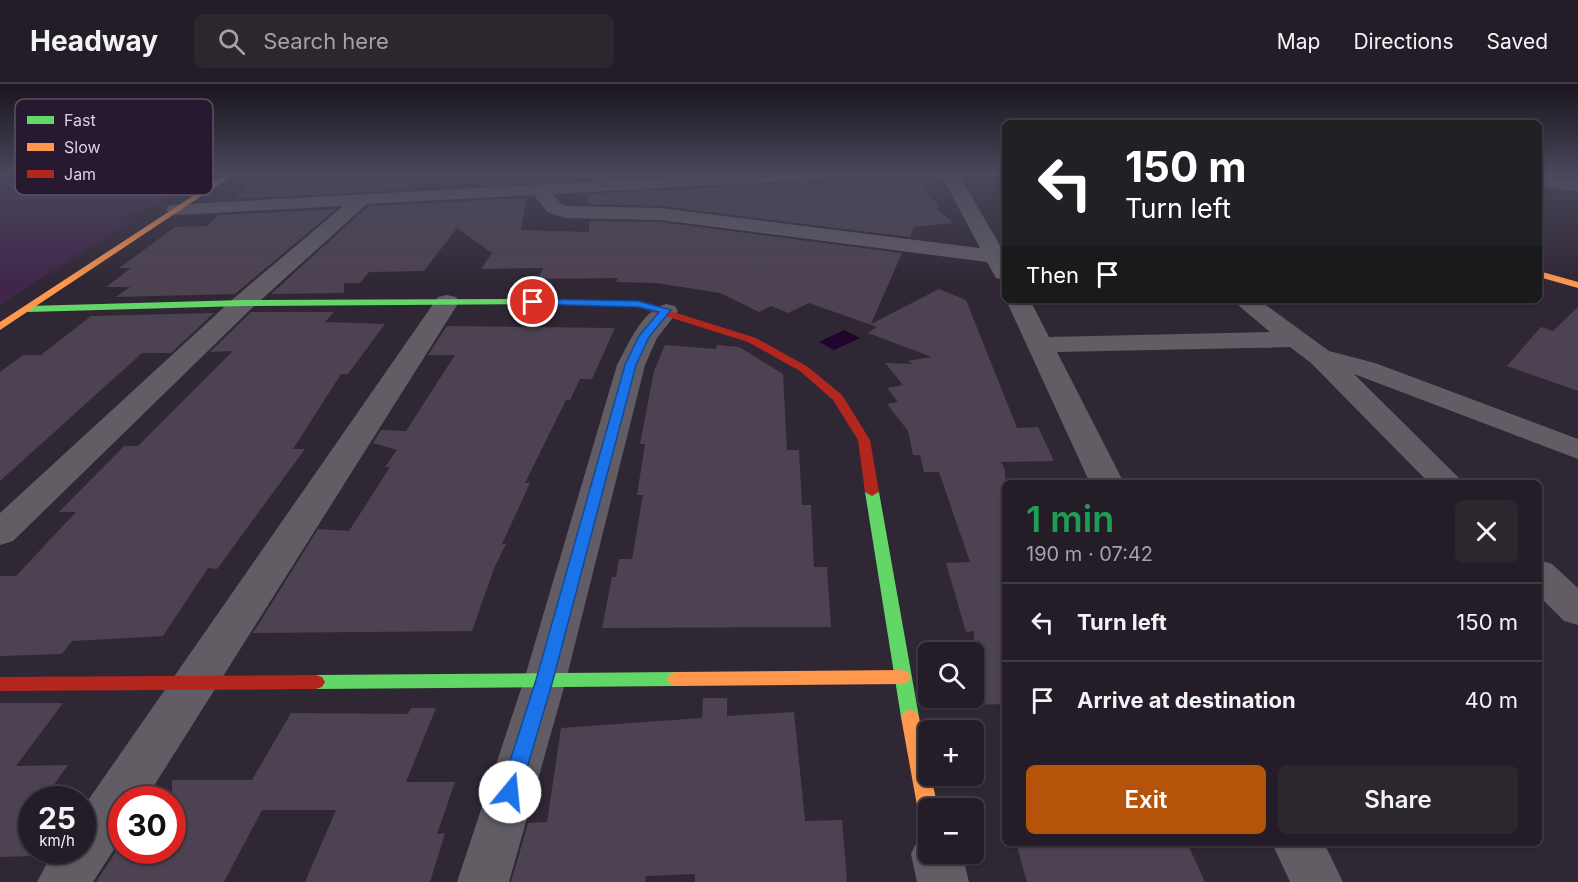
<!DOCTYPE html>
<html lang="en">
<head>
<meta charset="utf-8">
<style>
  body { margin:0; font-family:Inter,sans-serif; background:#2c262f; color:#f1f3f6; height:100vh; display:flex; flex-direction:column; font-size:22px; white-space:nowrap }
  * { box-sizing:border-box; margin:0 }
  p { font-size:20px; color:#a3a2a7 }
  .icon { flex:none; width:33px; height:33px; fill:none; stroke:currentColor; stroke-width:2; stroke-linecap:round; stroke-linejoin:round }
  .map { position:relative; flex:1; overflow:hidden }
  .drawer { position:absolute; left:1002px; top:396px; width:540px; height:366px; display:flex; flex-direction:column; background:#241d27; border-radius:9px; box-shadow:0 2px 4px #0004,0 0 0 2px #413b44 }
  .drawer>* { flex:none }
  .top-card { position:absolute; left:1002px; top:36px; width:540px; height:183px; border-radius:9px; box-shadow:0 2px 4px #0004,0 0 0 2px #413b44; background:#202124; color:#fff; overflow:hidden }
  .controls { position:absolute; left:918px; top:558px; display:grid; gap:12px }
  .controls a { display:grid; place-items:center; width:66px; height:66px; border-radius:9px; background:#241d27; box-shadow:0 2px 4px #0004,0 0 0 2px #413b44; font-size:30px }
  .speed { position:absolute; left:18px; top:702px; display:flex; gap:12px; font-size:30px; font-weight:700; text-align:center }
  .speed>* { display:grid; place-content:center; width:78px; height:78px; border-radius:50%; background:#241d27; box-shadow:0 2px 4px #0004,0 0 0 2px #413b44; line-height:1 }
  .speed small { font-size:15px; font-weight:400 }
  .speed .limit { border:9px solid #d22; background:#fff; color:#111 }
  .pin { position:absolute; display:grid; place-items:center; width:51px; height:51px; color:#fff; margin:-26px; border:3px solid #fff; border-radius:50%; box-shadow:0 2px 6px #0007 }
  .me { position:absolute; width:66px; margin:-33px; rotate:17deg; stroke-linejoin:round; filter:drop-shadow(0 0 4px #0008) }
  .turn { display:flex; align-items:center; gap:21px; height:126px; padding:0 24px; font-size:27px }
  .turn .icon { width:78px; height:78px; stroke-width:2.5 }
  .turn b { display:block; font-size:42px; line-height:51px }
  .then { display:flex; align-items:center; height:57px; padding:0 24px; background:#0003; gap:12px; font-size:22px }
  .round { display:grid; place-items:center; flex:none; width:63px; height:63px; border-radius:9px; background:#2c262f }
  .overview { display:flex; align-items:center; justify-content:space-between; height:102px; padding:0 24px }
  h1 { font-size:36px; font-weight:600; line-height:45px; color:#1e9e55 }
  .cta { display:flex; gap:12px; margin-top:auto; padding:12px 24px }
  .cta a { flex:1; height:69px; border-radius:9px; background:#b45309; color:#fff; font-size:24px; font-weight:600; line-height:69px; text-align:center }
  .cta a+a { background:#2c262f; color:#f1f3f6 }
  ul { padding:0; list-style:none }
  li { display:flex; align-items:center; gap:18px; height:78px; padding:0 24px; border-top:2px solid #413b44 }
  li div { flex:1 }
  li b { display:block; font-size:22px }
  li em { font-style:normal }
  header { display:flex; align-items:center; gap:36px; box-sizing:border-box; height:84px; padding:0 30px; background:#241d27; border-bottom:2px solid #413b44 }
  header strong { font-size:28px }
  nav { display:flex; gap:33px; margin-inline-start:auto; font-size:21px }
  .search { width:420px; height:54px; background:#2c262f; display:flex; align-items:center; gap:15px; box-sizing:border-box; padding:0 21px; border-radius:9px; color:#a3a2a7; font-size:22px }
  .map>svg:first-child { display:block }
</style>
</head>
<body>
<header>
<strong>Headway</strong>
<div class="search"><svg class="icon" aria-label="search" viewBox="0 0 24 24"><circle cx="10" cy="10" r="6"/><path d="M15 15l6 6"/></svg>Search here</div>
<nav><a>Map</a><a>Directions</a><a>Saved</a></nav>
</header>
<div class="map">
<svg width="1578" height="798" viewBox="0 0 1578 798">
  <rect width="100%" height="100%" fill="#302734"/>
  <path fill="#3f264a" d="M 0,89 L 206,89 L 152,123 L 134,127 L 125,133 L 131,137 L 0,221 Z"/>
  <path fill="#20042c" d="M 844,246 L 860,254 L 834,266 L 819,258 Z"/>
  <path fill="#4d4251" d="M 280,89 L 409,89 L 407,92 L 413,91 L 405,106 L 235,115 L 252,99 L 271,98 Z
    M 486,89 L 512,89 L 511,93 L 528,92 L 527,99 L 483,102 Z
    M 587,89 L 623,89 L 623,94 L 588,96 Z
    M 913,91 L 940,123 L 936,124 L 953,139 L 914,143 L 910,153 L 660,122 L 588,120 L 588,110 L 809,98 L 809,100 Z
    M 526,114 L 521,146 L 589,148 L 589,137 L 660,138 L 902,169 L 871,240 L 939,205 L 966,216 L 1017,344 L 1038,343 L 1054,377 L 1001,378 L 1005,386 L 1005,620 L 974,621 L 974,547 L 966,548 L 946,479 L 970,478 L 939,388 L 924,388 L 920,371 L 913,371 L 908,347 L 887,320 L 898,318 L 887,304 L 903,301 L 885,279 L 913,280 L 907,277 L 932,273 L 868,249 L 877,243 L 809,219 L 788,229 L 771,222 L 759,228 L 720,209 L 656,199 L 616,198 L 618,194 L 538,195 L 543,184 L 481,185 L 492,169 L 457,144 L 424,187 L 369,188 L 360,199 L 344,199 L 344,209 L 271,210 L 368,122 Z
    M 336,125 L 235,210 L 116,213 L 130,203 L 106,203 L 131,184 L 119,184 L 175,143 L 207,142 L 219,131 Z
    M 1578,223 L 1578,307 L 1507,282 L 1541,243 L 1553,247 Z
    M 251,228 L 334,228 L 325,238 L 385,240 L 348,290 L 341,290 L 293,365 L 305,365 L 217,485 L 208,484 L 163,552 L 72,557 L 62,570 L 0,572 L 0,492 L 16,492 L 76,428 L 59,428 L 124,362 L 138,362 L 233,267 L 210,268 Z
    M 214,229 L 171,269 L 142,269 L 0,397 L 0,288 L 23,271 L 41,271 L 91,232 Z
    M 447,242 L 615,244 L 592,295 L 580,295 L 570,316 L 566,316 L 525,399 L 530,399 L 502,460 L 506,460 L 495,482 L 472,547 L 253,549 L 318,445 L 349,447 L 390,383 L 385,383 L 397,366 L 373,359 L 381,346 L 406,347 L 455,271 L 428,271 Z
    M 665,261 L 716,265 L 717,261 L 739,263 L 783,290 L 787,366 L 799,366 L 802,421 L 811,421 L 814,483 L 827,483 L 831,543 L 602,544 L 612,493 L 616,493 L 619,475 L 632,475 L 643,411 L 637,411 L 645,360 L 640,360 L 654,287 Z
    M 703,614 L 727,614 L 727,632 L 794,628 L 805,737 L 842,736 L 847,798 L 695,798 L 695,790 L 646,792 L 645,798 L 511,798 L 528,739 L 547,738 L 561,644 L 702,634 Z
    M 0,619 L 63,619 L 16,682 L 68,681 L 43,716 L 32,716 L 32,772 L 0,773 Z
    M 411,624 L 436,624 L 406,698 L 455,698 L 437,750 L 445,749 L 430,798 L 305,798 L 336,726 L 262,726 L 224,798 L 96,798 L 117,766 L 172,766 L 172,696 L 252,696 L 291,629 L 408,630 Z
    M 1016,759 L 1187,759 L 1205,798 L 1027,798 Z"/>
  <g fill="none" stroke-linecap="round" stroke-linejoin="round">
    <path fill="#625d65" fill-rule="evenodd" d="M 752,89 L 853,89 L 844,94 L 553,110 L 561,120 L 567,122 L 660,124 L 980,164 L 940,89 L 958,89 L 1005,170 L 1005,196 L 996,194 L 987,178 L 660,136 L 565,134 L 547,128 L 534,111 L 367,120 L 252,224 L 13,457 L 0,461 L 0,429 L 234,214 L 343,122 L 176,131 L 169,129 L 166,125 L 169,121 Z
      M 1539,92 L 1578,96 L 1578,108 L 1539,102 Z
      M 447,211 L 456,213 L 459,218 L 145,716 L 122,716 L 122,753 L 93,798 L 37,798 L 54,766 L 82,766 L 82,725 L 438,213 Z
      M 1006,216 L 1030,216 L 1049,253 L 1270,248 L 1232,216 L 1259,216 L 1329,267 L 1375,279 L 1578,355 L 1578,375 L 1354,290 L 1464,399 L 1429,399 L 1311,279 L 1290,263 L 1057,268 L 1124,399 L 1090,399 Z
      M 666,220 L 675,222 L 678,227 L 657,254 L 645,281 L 566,596 L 509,798 L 457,798 L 524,596 L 617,281 C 628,261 642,226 666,220 Z
      M 1539,476 L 1552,480 L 1578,504 L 1578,541 L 1564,537 L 1539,512 Z
      M 928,749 L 928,770 L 962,770 L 969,798 L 917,798 L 911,770 L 919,753 Z
      M 1272,759 L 1324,759 L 1343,798 L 1290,798 Z"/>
    <path fill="#63d668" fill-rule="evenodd" d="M 529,215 L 534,218 L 532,220 L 243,222 L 28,228 L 23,225 L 28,222 L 243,216 Z
      M 872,404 L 879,408 L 919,633 L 916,638 L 910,641 L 904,638 L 901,633 L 865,408 Z
      M 676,588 L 682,590 L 685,595 L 682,600 L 676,602 L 316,605 L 310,603 L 307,598 L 310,593 L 316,591 Z"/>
    <path fill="#ff974d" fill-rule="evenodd" d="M 228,89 L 236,89 L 0,246 L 0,238 Z
      M 1539,187 L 1578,198 L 1578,204 L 1539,193 Z
      M 902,586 L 908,588 L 911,593 L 908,598 L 902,600 L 676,602 L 670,600 L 667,595 L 670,590 L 676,588 Z
      M 910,625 L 916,628 L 919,633 L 928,680 L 928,692 L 931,692 L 938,724 L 928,724 L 928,736 L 921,734 L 918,727 L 901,633 L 904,628 Z"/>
    <path fill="#b3261e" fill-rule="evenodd" d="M 529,215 L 638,217 L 756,254 L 808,283 L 842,311 L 870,356 L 879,408 L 872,412 L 865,408 L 858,356 L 833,316 L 800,287 L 748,258 L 637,223 L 526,220 L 524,218 Z
      M 316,591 L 322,593 L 325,598 L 322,603 L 316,605 L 0,607 L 0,593 Z"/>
  </g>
  <linearGradient id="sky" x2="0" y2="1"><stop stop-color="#1a151d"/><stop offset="0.45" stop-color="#48475c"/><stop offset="1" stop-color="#48475c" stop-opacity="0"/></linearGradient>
  <rect width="1578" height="200" fill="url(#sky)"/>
  <path fill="#1a73e8" stroke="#114b97" stroke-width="1.5" d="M 533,215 L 638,217 L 671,226 L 649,253 L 636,281 L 553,596 L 520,708 L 517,714 L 510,717 L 503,714 L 500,708 L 536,596 L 625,281 L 639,252 L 659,228 L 638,223 L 530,220 L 530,216 Z"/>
  <rect x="15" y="15" width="198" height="96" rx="9" fill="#27192f" stroke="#5d5165" stroke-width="1.5"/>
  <rect x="27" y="32" width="27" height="8" fill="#63d668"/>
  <rect x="27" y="59" width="27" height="8" fill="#ff974d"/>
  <rect x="27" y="86" width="27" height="8" fill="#b3261e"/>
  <g font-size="16" fill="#dcd3e2">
    <text x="64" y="42">Fast</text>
    <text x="64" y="69">Slow</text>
    <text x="64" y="96">Jam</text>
  </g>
</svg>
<div class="controls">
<a><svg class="icon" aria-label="search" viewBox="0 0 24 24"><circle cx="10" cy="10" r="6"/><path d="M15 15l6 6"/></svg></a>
<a>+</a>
<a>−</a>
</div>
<div class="speed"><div>25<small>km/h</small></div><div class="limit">30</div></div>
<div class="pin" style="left:533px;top:218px;background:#d93025"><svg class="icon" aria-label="arrive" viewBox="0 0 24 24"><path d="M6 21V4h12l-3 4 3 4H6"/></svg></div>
<svg class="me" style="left:510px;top:708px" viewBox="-20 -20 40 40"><circle r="19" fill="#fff"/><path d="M0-13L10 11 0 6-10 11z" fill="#1a73e8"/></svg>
<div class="top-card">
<div class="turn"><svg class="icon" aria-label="left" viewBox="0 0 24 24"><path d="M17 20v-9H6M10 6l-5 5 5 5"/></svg><div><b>150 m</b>Turn left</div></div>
<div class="then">Then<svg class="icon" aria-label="arrive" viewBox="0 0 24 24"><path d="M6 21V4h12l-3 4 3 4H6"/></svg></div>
</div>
<section class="drawer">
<div class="overview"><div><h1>1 min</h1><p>190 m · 07:42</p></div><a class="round"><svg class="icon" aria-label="close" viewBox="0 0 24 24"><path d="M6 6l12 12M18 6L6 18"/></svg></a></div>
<ul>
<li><svg class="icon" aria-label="left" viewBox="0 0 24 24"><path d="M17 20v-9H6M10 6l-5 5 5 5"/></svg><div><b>Turn left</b></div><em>150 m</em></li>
<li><svg class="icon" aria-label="arrive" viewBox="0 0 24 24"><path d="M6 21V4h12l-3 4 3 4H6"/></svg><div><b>Arrive at destination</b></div><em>40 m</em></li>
</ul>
<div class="cta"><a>Exit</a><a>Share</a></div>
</section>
</div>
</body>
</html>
